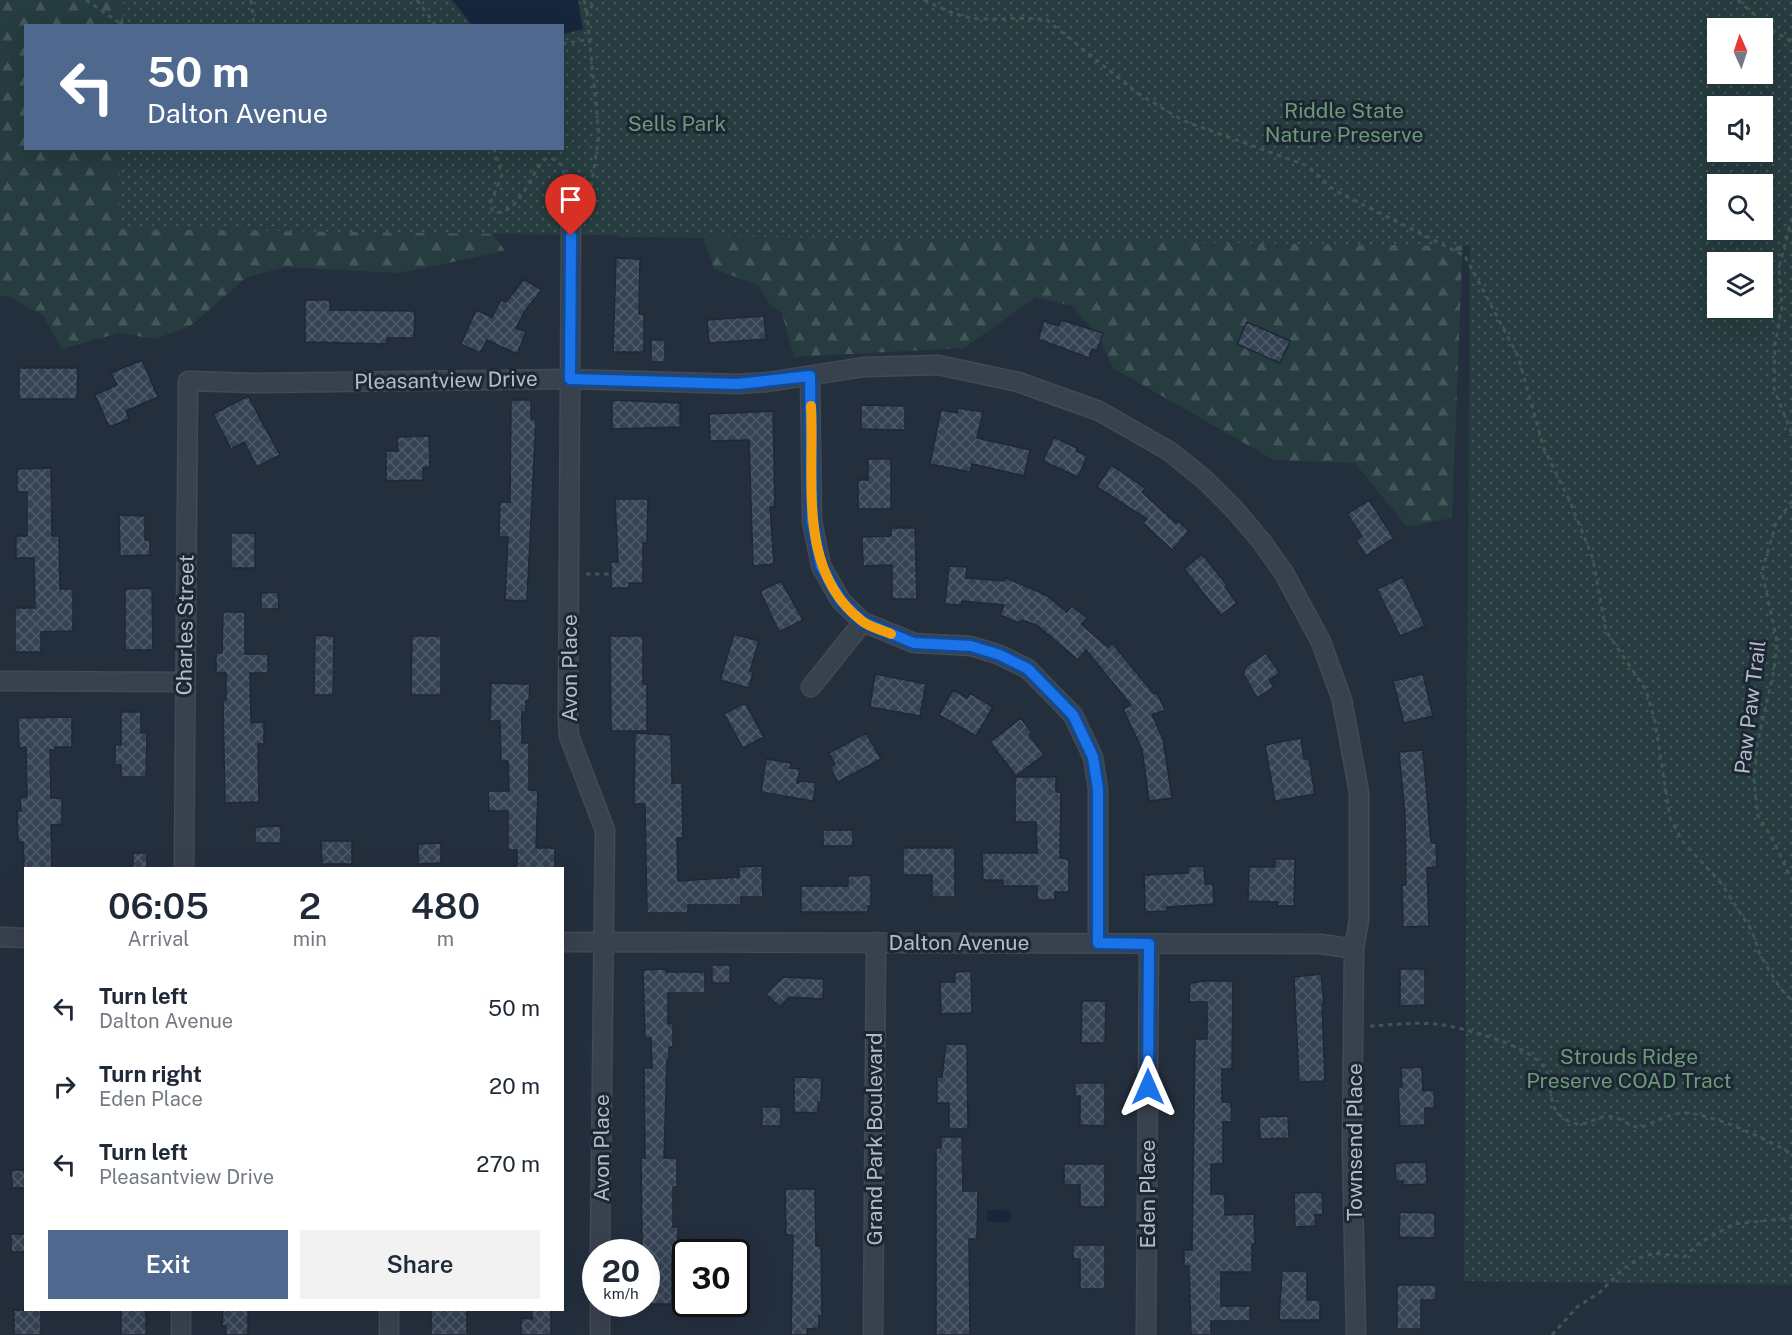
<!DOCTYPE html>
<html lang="en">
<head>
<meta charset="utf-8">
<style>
  body { margin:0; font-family:"Public Sans",sans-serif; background:#f2f2f3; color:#1f2937; height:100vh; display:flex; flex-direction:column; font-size:22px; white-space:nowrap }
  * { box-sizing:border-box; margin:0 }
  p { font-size:20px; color:#747a83 }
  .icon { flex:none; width:33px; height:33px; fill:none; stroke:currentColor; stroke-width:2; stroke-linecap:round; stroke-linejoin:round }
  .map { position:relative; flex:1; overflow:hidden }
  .side { position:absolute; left:24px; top:867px; width:540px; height:444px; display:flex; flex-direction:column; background:#fff; border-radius:0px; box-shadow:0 6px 24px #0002 }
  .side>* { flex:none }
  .guide { position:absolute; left:24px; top:24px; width:540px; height:126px; border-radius:0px; box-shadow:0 6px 24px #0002; background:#4f688e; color:#fff; overflow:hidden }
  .needle { width:39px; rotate:357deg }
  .controls { position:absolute; left:1707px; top:18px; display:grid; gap:12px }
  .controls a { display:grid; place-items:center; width:66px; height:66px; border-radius:0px; background:#fff; box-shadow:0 6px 24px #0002; font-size:30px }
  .speed { position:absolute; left:582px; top:1239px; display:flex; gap:12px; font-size:30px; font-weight:700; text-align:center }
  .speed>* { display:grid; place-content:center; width:78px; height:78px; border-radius:50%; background:#fff; box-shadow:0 6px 24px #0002; line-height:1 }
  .speed small { font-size:15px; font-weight:400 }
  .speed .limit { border:3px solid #111; border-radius:9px; background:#fff; color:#111 }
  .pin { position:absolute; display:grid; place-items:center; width:51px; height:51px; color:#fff; margin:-62px -26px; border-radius:50% 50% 50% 0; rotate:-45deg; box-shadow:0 0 6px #0007 }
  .pin .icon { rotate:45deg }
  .me { position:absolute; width:66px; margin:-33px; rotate:0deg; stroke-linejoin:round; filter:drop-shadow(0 0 4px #0008) }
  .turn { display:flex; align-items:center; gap:21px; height:126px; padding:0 24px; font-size:27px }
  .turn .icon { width:78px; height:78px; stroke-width:2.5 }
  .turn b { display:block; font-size:42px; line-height:51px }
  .eta { display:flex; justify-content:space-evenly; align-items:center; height:102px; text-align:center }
  .eta b { font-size:36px; font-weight:600; line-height:42px }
  .cta { display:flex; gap:12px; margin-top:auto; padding:12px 24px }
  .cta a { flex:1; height:69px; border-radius:0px; background:#4f688e; color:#fff; font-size:24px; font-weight:600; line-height:69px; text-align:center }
  .cta a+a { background:#f2f2f3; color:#1f2937 }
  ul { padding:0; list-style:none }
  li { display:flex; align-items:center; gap:18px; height:78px; padding:0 24px }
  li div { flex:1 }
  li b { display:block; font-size:22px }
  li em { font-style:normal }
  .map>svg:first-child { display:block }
</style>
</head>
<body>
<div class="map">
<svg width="1792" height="1335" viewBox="0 0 1792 1335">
  <defs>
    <pattern id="forest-firs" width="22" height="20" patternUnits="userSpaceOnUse" patternTransform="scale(1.5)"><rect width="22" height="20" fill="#263c3f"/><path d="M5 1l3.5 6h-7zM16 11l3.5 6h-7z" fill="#435659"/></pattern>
    <pattern id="park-dots" width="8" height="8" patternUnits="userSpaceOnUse" patternTransform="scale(1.5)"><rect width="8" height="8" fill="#263c3f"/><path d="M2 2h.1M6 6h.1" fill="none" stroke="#435659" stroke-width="1.8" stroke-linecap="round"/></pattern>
    <pattern id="building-cross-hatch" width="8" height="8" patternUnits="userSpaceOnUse" patternTransform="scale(1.5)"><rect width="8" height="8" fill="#364354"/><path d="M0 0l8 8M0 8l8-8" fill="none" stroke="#515c6b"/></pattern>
  </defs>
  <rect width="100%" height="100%" fill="#242f3e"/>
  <path fill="url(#forest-firs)" d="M 0,0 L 447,0 L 443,25 L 26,26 L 26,148 L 449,149 L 456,182 L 505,251 L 400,273 L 285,267 L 247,277 L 190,326 L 155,339 L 119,333 L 62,349 L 43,315 L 7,296 L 0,296 Z
    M 1472,0 L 1452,518 L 1407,527 L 1355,463 L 1274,460 L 1113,368 L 1097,334 L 1072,306 L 1036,297 L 964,348 L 794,357 L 782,313 L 770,305 L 758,285 L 714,269 L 703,238 L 615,237 Z"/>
  <path fill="url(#park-dots)" fill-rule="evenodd" d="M 123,0 L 1792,0 L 1792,1285 L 1464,1281 L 1470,246 L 119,229 L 120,149 L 562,148 L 562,26 L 123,25 ZM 1718,28 L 1762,28 L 1762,74 L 1718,74 ZM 1718,106 L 1762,106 L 1762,152 L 1718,152 ZM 1718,184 L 1762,184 L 1762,230 L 1718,230 ZM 1718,262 L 1762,262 L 1762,308 L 1718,308 Z"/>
  <path fill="#17263c" d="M 452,0 L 578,0 L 583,29 L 563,34 L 562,26 L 472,25 Z
    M 995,1209 L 1011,1212 L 1011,1220 L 1003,1223 L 987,1221 L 987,1211 Z"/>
  <path fill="url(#building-cross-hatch)" stroke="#1f2835" stroke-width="1.5" d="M 616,258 L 640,259 L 639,314 L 644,314 L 644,352 L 613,352 Z
    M 524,279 L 542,290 L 525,311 L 516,328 L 526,332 L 517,354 L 487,340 L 480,353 L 461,344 L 476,310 L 492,317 L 501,300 L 506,302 Z
    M 305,300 L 330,300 L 330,310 L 415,311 L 414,338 L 387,338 L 387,344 L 305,342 Z
    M 764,316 L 766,339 L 709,343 L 707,320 Z
    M 1061,320 L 1103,333 L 1097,351 L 1092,349 L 1089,358 L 1038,339 L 1044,321 L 1059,326 Z
    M 1247,322 L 1290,341 L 1280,363 L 1237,344 Z
    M 651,340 L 665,340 L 665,362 L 651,362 Z
    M 142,360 L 158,397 L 126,411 L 129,419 L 109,427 L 95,395 L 117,385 L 111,373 Z
    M 19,368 L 78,368 L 77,399 L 19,399 Z
    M 248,396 L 280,455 L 257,467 L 244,442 L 231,449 L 213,414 Z
    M 511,400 L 531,400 L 531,419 L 536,419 L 527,601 L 505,600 L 508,537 L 499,537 L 500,502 L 510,502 Z
    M 612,400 L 680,403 L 680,427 L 612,429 Z
    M 861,405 L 905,406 L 905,430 L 861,429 Z
    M 958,408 L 983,412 L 977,438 L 1030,450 L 1024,476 L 972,464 L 970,472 L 930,464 L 941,410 L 957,413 Z
    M 773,411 L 775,507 L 770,507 L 774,564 L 753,566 L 749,440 L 710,441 L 709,414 Z
    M 429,436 L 430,467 L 423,468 L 423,480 L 386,481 L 386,451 L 398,451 L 397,437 Z
    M 1054,437 L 1077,448 L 1076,451 L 1087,456 L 1078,477 L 1043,461 Z
    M 868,459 L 891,459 L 891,509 L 858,509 L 858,480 L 868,480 Z
    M 1111,465 L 1145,488 L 1142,492 L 1176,523 L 1178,521 L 1189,531 L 1172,550 L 1143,523 L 1147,519 L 1097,487 Z
    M 51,468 L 52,536 L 59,536 L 60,589 L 73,589 L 73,631 L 41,632 L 41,652 L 15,652 L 15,608 L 35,608 L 34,558 L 16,558 L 16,536 L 27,536 L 27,492 L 17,492 L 17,469 Z
    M 615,499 L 648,499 L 647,543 L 643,543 L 643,583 L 629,583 L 629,588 L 611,588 L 611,562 L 618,562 Z
    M 1369,500 L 1394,538 L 1366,556 L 1356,540 L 1362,536 L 1347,514 Z
    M 119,515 L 145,516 L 145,540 L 150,540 L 150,555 L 120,556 Z
    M 891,528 L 915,528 L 917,599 L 892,599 L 892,565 L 863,566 L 862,537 L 891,536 Z
    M 231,533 L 255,533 L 255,568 L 231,568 Z
    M 1202,554 L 1227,585 L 1225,587 L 1237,603 L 1221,615 L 1184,569 Z
    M 949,566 L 967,567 L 966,578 L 1004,581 L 1006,578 L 1046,595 L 1067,612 L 1072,606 L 1087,618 L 1081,624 L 1108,647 L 1112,643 L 1154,694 L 1157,693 L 1165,710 L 1152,715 L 1163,739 L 1172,798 L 1149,801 L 1142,749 L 1123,709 L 1131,705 L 1086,650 L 1078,660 L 1038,626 L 1022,620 L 1020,623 L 1000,615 L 1004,605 L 962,601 L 961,605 L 945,604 Z
    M 1403,577 L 1425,626 L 1400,636 L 1377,589 Z
    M 781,581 L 803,620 L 779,632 L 760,591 Z
    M 152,588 L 153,650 L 125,650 L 125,589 Z
    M 278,592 L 279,609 L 261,609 L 261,593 Z
    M 223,612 L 245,612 L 245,654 L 268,654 L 268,673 L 250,673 L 251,723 L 264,722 L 264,744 L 258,744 L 259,802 L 225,803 L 223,700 L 226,700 L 226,673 L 216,673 L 216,653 L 222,653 Z
    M 734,634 L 759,641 L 750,671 L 753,672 L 749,688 L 720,680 Z
    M 315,635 L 334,636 L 333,695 L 314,695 Z
    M 412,636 L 441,636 L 441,695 L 411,695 Z
    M 610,636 L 643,636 L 643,684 L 647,684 L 647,731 L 611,731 Z
    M 1266,653 L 1280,673 L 1269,680 L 1274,687 L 1257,698 L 1243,673 L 1247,666 Z
    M 875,674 L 926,684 L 920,716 L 870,707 Z
    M 1423,674 L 1433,716 L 1404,723 L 1393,681 Z
    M 491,683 L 530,684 L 529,701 L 526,701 L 526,712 L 522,712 L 522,743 L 529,743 L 529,790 L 538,790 L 536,848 L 555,848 L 555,868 L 517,868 L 517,850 L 508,850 L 508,811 L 489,811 L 488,791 L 509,791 L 508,761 L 501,761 L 500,721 L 490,721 Z
    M 953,690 L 967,698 L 970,693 L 993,707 L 976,736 L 939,715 Z
    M 745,703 L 764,737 L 743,748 L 724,714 Z
    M 121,712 L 141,712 L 141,733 L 147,733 L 146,777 L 121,777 L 121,765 L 115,765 L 115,745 L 121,745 Z
    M 72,717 L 72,747 L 55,747 L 55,750 L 50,750 L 51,798 L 62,798 L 62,824 L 51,825 L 52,868 L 24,868 L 23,842 L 18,842 L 17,811 L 21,811 L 20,797 L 27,797 L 26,747 L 19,748 L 18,718 Z
    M 1021,718 L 1032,733 L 1029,735 L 1044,755 L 1016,776 L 990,742 Z
    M 635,733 L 671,735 L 672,783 L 682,783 L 683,838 L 677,838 L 678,881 L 739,877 L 739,867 L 762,866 L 763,897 L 741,897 L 741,905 L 688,905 L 688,913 L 647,913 L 645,804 L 634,804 Z
    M 866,733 L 881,759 L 838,782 L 830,767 L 835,764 L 829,753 Z
    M 1301,738 L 1304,759 L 1309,759 L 1315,794 L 1275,801 L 1265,745 Z
    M 1423,750 L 1431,843 L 1436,843 L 1437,867 L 1427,868 L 1429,926 L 1403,927 L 1402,885 L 1406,885 L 1405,814 L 1399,752 Z
    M 766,759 L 791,763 L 790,768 L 800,769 L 797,783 L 803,781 L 816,783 L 813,801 L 761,792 Z
    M 1015,777 L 1056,777 L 1056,792 L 1061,792 L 1060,858 L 1069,859 L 1069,892 L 1055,892 L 1055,900 L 1037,900 L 1037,886 L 1003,886 L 1003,880 L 983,880 L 982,853 L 1037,853 L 1036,822 L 1015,822 Z
    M 281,826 L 281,843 L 255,843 L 255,827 Z
    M 823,830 L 853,830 L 853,846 L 823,846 Z
    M 321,841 L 352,841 L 352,864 L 322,864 Z
    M 441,843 L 441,863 L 418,864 L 418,844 Z
    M 903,848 L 955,848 L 955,897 L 932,897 L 932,875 L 903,875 Z
    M 133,853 L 147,853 L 147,868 L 133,868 Z
    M 1275,859 L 1295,859 L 1294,906 L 1278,906 L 1278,902 L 1248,901 L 1249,867 L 1275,867 Z
    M 1204,866 L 1205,884 L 1213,884 L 1214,904 L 1167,907 L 1167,911 L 1145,912 L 1144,875 L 1188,873 L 1188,867 Z
    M 871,875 L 871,906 L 868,906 L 868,912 L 801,912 L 801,886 L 848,886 L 848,876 Z
    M 712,965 L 730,965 L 730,983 L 712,983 Z
    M 666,969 L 666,972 L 705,972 L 705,993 L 668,993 L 668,1024 L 673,1023 L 673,1047 L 669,1047 L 669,1060 L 667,1060 L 664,1158 L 677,1158 L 677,1187 L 673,1187 L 673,1227 L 678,1227 L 678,1255 L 672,1255 L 672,1304 L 646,1304 L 646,1249 L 642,1249 L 641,1158 L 645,1158 L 644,1068 L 652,1068 L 651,1038 L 645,1038 L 643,970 Z
    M 1400,969 L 1425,969 L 1425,1005 L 1400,1006 Z
    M 971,971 L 972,1013 L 941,1014 L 940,982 L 955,982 L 955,972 Z
    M 1321,974 L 1324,1004 L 1322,1004 L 1325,1081 L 1299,1082 L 1294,977 Z
    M 783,977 L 824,979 L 823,999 L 789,997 L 780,1007 L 766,994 Z
    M 1205,981 L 1233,981 L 1232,1069 L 1222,1069 L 1222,1102 L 1231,1102 L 1232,1122 L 1223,1122 L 1223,1164 L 1211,1164 L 1211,1194 L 1225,1194 L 1225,1215 L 1254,1214 L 1255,1244 L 1252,1244 L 1252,1272 L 1221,1272 L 1221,1306 L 1250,1306 L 1250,1321 L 1211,1321 L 1211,1335 L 1191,1335 L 1189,1266 L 1184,1266 L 1184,1250 L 1192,1250 L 1195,1039 L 1207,1039 L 1207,1002 L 1189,1002 L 1190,983 Z
    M 1082,1001 L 1106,1001 L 1105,1043 L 1081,1043 Z
    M 946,1044 L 967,1044 L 968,1129 L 949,1129 L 949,1103 L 937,1103 L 937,1077 L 942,1077 Z
    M 1422,1067 L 1423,1091 L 1434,1090 L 1435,1108 L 1425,1108 L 1425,1125 L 1400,1126 L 1398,1087 L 1402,1087 L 1401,1068 Z
    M 794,1077 L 822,1078 L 821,1102 L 818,1102 L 818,1113 L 794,1112 Z
    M 1075,1083 L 1105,1083 L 1105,1126 L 1080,1125 L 1080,1096 L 1075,1096 Z
    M 762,1107 L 781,1107 L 781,1126 L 762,1126 Z
    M 1288,1116 L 1289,1138 L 1260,1139 L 1259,1117 Z
    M 941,1137 L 962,1137 L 963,1191 L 978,1191 L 977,1239 L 969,1239 L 970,1335 L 936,1335 L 936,1148 L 941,1148 Z
    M 1426,1162 L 1427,1184 L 1403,1185 L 1403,1181 L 1396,1181 L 1395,1163 Z
    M 1064,1164 L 1105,1164 L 1105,1207 L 1080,1207 L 1080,1185 L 1064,1185 Z
    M 11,1170 L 26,1170 L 26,1188 L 12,1188 Z
    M 785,1189 L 815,1189 L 816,1246 L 821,1246 L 822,1316 L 819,1316 L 819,1328 L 807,1329 L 807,1335 L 791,1335 L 793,1235 L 786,1235 Z
    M 1322,1192 L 1323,1214 L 1315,1215 L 1316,1226 L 1295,1227 L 1294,1193 Z
    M 1400,1212 L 1435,1213 L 1435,1238 L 1399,1237 Z
    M 11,1234 L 26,1234 L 26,1252 L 11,1252 Z
    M 1073,1245 L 1105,1245 L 1105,1289 L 1080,1289 L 1080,1259 L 1073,1259 Z
    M 1282,1271 L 1307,1271 L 1307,1300 L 1320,1300 L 1320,1320 L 1279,1320 Z
    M 1397,1285 L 1436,1285 L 1436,1300 L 1421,1300 L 1421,1329 L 1397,1329 Z
    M 14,1310 L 41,1310 L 41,1335 L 14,1335 Z
    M 121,1310 L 146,1310 L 146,1335 L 121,1335 Z
    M 223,1310 L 248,1310 L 248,1335 L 226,1335 L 226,1326 L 222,1326 Z
    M 431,1310 L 467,1310 L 467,1335 L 431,1335 Z
    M 532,1310 L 551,1310 L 551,1335 L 521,1335 L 521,1318 L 532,1319 Z"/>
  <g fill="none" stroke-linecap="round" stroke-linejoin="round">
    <defs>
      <path id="street" d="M 571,221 L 568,718 L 569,736 L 605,830 L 600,1252
        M 810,376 L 812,521 L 821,566 L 841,601 L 863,622 L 914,643 L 971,646 L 1000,655 L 1028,669 L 1073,715 L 1093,757 L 1098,789 L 1098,943
        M 0,681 L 184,682
        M 811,687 L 863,622
        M 184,868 L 188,381 L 255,383 L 570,379 L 738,384 L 768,382 L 864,367 L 938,365 L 1018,382 L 1099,411 L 1169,451 L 1204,479 L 1235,510 L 1262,542 L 1284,573 L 1321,642 L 1342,700 L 1359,792 L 1359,920 L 1354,949 L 1352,1147 L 1356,1335
        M 0,937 L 26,938
        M 562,942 L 1321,944 L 1354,949
        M 600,1304 L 600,1335
        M 181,1335 L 181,1310
        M 389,1335 L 389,1310
        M 873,1335 L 876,942
        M 1146,1335 L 1149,944"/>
    </defs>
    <use href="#street" stroke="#414a57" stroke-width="21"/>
    <path stroke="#3f5557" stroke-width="3" stroke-dasharray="4.5 4.5" stroke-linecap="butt" d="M 86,0 L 124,26
      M 251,0 L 254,26
      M 417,0 L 436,26
      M 584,0 L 587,13
      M 924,0 C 943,9 960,18 982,19 C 1004,20 1025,16 1047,20 L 1137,93 L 1184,121 L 1308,166 L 1334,190 L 1465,256 L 1518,356 L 1544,449 L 1569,499 L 1593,559 L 1606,631 L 1646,690 L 1655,721 L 1670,818 L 1683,842 L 1721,883 L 1752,931 L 1760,955 L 1780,988 L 1792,1001
      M 1738,0 L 1770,29 L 1792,42
      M 562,44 L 592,39
      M 494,148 L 502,175 L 490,204 L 493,212 C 519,217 530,174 545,159 L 551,158 L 562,165 L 570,205
      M 590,195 L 599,135 L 587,15 L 595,0
      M 1792,218 L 1779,267 L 1782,307 L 1775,344 L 1774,389 L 1792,434
      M 1792,501 L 1776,523 L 1762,572 L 1777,641 L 1774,670 L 1757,745 L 1754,781 L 1758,816 L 1771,836 L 1792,880
      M 586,574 L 611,574
      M 1370,1026 C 1391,1025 1414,1022 1435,1024 C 1460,1026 1530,1046 1544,1067 C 1555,1082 1545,1105 1562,1117 C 1587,1135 1594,1112 1614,1117 C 1621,1119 1629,1125 1639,1128 C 1654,1123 1666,1114 1683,1113 C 1708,1112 1771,1140 1792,1155
      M 1552,1335 L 1577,1307 L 1599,1293 L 1622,1270 L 1639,1258 L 1654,1253 L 1684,1257 L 1699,1243 L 1734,1224 L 1792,1218"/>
    <use href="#street" stroke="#38414e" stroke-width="18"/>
  </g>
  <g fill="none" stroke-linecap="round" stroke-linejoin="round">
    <defs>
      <path id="route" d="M 571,236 L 570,379 L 738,384 L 810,376 L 812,521 L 821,566 L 841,601 L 863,622 L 914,643 L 971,646 L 1000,655 L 1028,669 L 1073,715 L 1093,757 L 1098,789 L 1098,943 L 1149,944 L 1148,1087"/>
    </defs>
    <use href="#route" stroke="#114b97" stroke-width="15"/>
    <use href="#route" stroke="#1a73e8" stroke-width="10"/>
    <path stroke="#f59e0b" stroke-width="10" d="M 811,406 C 815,477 796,571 862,621 C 869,627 882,630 891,634"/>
  </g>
  <g text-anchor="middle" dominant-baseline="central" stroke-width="6" stroke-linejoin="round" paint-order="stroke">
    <g font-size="21" fill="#6b9a76" stroke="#1d2633">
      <text x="1344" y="110">Riddle State<tspan x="1344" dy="24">Nature Preserve</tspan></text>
      <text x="677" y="123">Sells Park</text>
      <text x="1629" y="1056">Strouds Ridge<tspan x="1629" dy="24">Preserve COAD Tract</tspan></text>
    </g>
    <g font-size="21" fill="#b4bcc9" stroke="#1d2633">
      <text transform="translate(446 380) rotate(-1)">Pleasantview Drive</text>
      <text transform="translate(185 625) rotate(-89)">Charles Street</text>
      <text transform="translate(569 668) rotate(-90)">Avon Place</text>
      <text transform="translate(1750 707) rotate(-83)">Paw Paw Trail</text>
      <text x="959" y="942">Dalton Avenue</text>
      <text transform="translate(874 1139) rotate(-90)">Grand Park Boulevard</text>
      <text transform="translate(1354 1142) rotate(-90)">Townsend Place</text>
      <text transform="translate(601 1148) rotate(-90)">Avon Place</text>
      <text transform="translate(1147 1194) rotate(-90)">Eden Place</text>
    </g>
  </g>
</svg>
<div class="controls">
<a><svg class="needle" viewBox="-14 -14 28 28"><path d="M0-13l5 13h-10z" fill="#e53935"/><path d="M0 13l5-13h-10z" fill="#747a83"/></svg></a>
<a><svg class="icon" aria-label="sound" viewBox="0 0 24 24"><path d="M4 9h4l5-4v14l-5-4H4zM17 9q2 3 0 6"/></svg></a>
<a><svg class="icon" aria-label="search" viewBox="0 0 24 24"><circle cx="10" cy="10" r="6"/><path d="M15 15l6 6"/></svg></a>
<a><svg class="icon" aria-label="layers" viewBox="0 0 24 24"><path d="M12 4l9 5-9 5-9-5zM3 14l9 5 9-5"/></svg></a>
</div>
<div class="speed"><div>20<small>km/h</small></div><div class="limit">30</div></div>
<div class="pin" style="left:571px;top:236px;background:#d93025"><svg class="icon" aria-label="arrive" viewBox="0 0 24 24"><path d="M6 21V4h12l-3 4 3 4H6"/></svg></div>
<svg class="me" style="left:1148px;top:1087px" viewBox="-20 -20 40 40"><path d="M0-17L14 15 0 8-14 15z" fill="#1a73e8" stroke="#fff" stroke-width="4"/></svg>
<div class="guide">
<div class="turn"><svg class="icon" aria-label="left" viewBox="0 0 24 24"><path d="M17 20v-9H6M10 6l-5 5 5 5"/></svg><div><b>50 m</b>Dalton Avenue</div></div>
</div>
<section class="side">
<div class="eta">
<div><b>06:05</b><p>Arrival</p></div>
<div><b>2</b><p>min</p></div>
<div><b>480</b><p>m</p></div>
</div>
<ul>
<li><svg class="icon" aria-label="left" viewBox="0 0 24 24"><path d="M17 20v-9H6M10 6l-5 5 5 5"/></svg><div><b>Turn left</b><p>Dalton Avenue</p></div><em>50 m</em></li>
<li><svg class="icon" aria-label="right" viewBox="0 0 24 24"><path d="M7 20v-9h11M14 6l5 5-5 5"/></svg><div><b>Turn right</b><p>Eden Place</p></div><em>20 m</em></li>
<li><svg class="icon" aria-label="left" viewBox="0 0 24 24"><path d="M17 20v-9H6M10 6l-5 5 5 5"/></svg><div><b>Turn left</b><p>Pleasantview Drive</p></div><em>270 m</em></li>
</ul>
<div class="cta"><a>Exit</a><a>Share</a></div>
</section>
</div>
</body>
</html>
